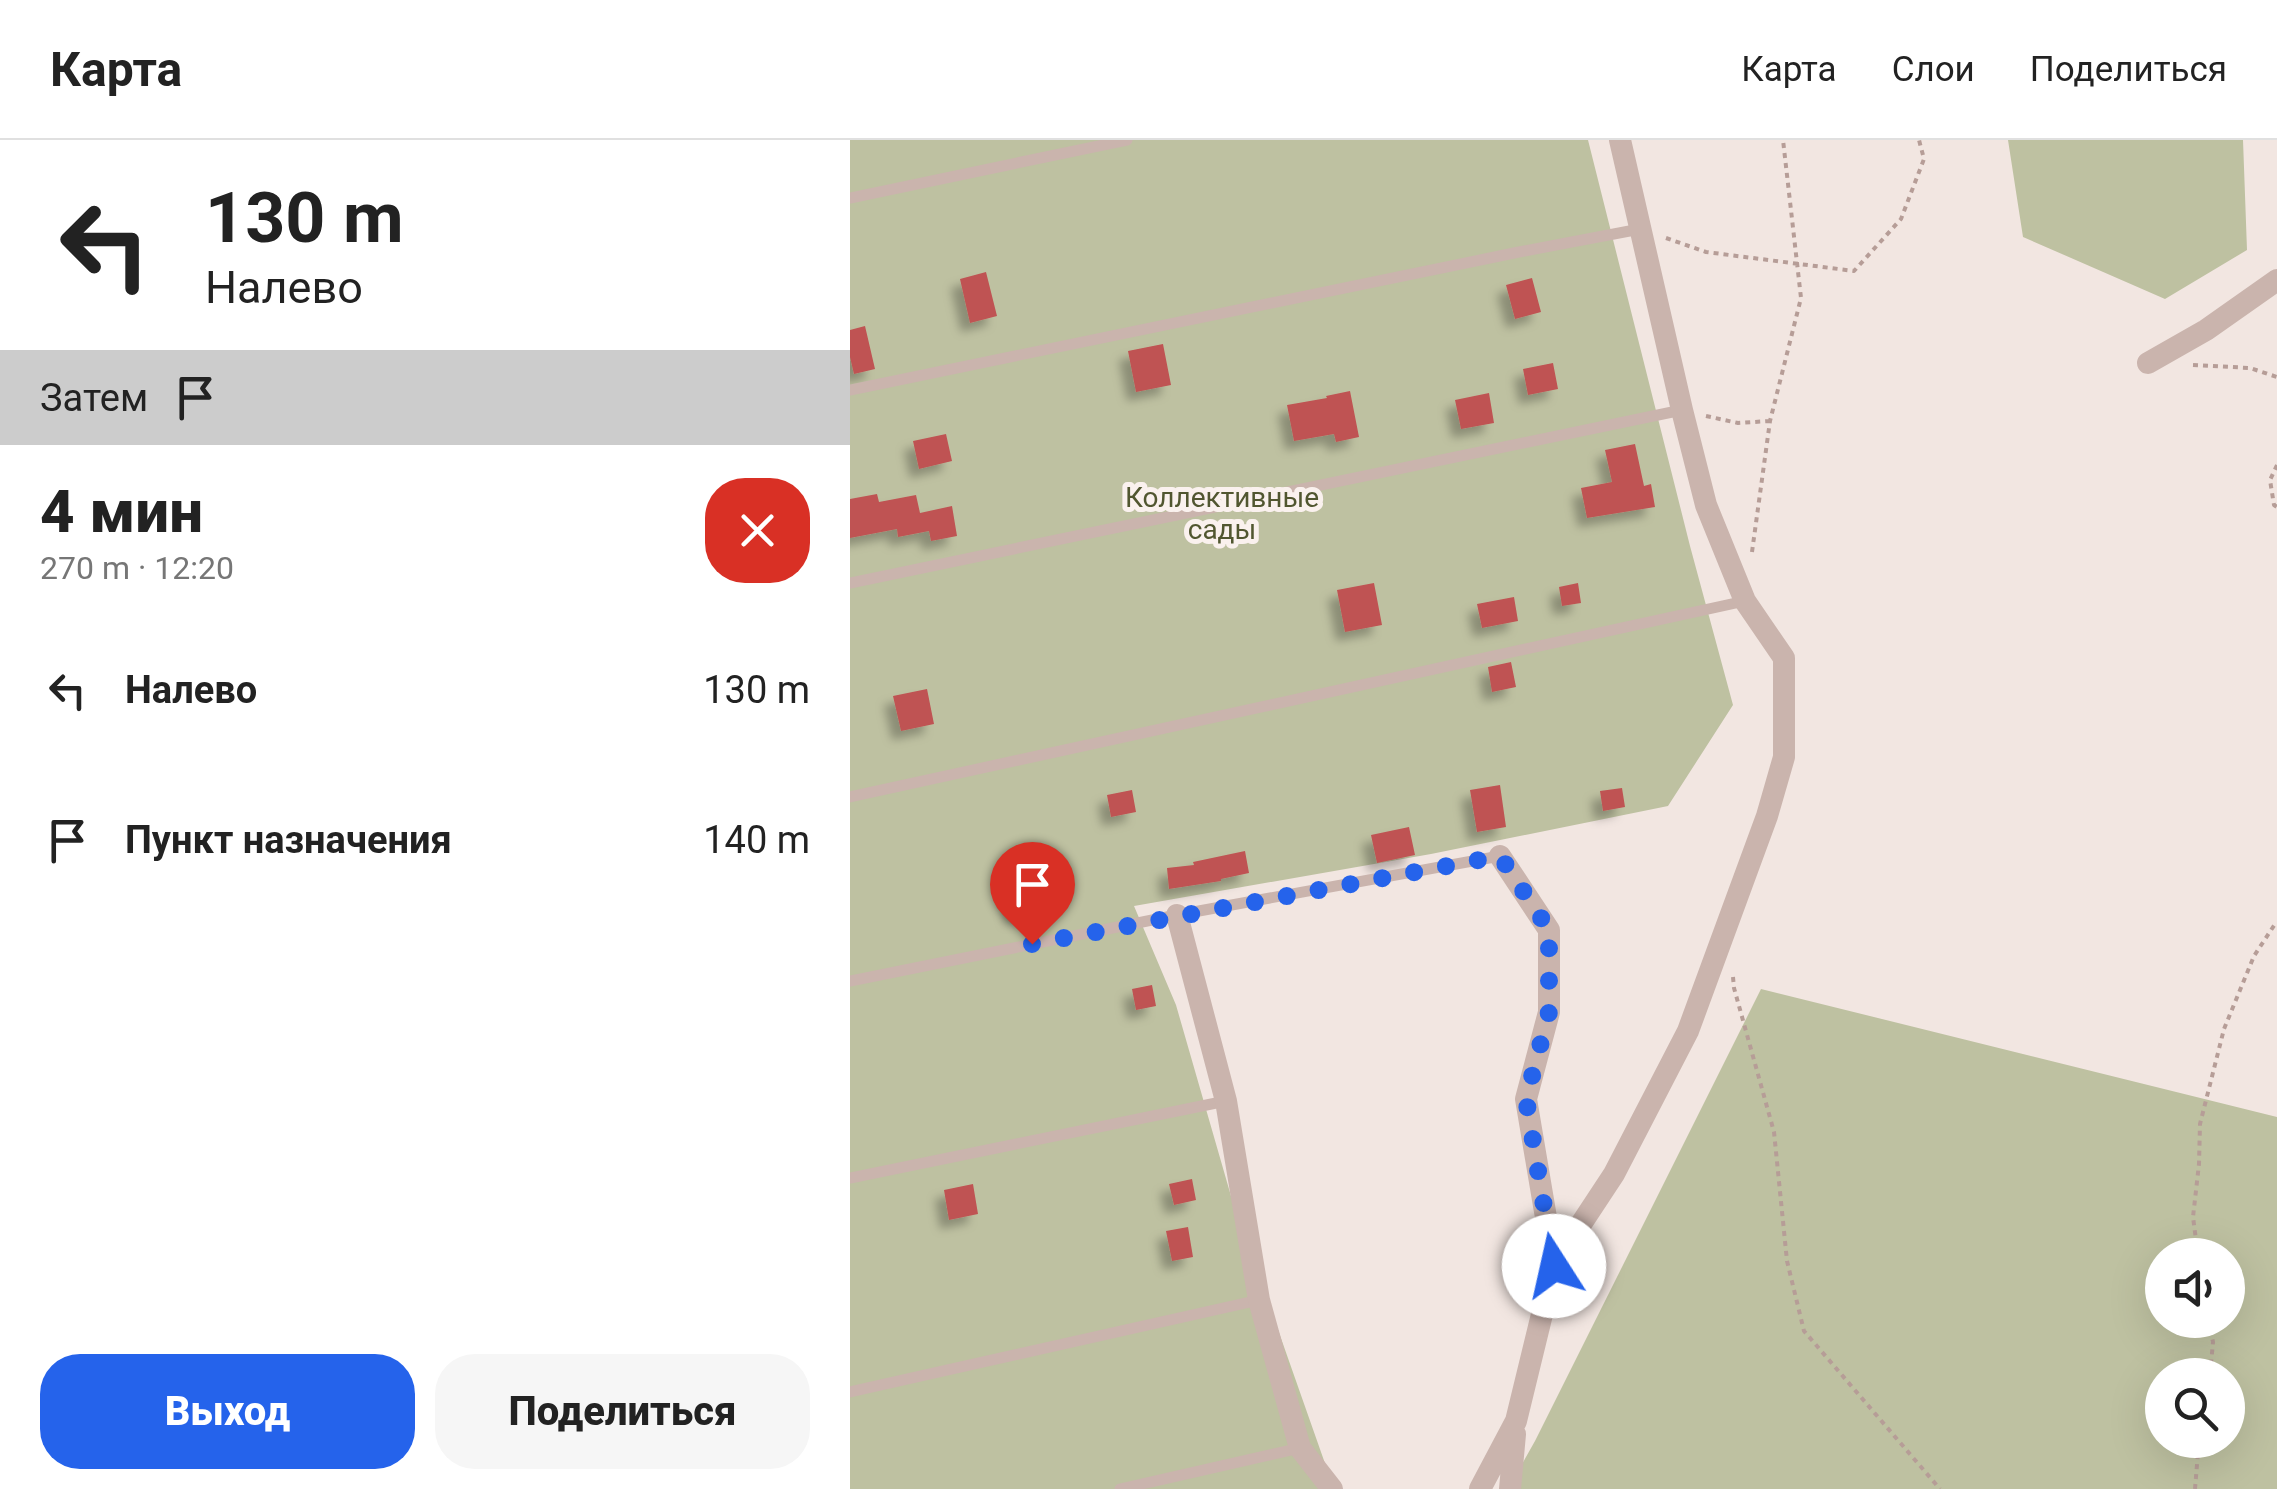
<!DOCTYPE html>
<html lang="ru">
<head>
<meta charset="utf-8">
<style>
  body { margin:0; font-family:Roboto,sans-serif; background:#f6f6f6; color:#222; height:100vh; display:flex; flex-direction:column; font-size:38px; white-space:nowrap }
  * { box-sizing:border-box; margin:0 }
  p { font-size:32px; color:#767676 }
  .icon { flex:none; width:55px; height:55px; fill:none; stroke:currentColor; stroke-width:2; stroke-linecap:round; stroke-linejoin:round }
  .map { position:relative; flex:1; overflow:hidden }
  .drawer { display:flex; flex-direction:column; background:#fff; width:850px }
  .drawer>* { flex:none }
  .hud { background:#fff; color:#222; overflow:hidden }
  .tools { position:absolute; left:1295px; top:1098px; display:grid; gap:20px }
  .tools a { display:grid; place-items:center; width:100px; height:100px; border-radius:50%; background:#fff; box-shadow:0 10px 40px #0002; font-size:50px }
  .pin { position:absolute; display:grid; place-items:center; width:85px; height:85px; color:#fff; margin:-102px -42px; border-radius:50% 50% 50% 0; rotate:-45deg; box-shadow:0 0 10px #0007 }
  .pin .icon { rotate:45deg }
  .me { position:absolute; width:110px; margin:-55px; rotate:350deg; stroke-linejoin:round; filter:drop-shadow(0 0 8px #0008) }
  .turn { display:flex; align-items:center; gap:35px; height:210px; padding:0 40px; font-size:45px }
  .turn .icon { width:130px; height:130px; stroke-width:2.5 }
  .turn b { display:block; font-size:70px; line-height:85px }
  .then { display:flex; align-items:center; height:95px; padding:0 40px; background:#0003; gap:20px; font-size:38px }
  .round { display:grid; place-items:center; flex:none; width:105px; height:105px; border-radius:40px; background:#f6f6f6 }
  .overview { display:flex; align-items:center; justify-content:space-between; height:170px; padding:0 40px }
  h1 { font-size:60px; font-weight:800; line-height:75px }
  .cta { display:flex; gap:20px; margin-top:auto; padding:20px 40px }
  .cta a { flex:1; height:115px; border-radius:40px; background:#2563eb; color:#fff; font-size:40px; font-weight:800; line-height:115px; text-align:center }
  .cta a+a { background:#f6f6f6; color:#222 }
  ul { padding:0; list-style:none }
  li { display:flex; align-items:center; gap:30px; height:150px; padding:0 40px }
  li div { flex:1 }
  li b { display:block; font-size:38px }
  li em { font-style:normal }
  header { display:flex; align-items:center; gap:60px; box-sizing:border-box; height:140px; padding:0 50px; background:#fff; border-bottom:2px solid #e0e0e0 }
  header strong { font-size:48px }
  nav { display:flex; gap:55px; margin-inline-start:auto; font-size:35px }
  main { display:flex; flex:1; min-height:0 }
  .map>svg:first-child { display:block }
</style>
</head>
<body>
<header>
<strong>Карта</strong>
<nav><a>Карта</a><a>Слои</a><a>Поделиться</a></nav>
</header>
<main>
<section class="drawer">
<div class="hud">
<div class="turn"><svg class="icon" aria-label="left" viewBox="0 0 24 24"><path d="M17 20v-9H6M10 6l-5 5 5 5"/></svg><div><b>130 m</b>Налево</div></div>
<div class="then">Затем<svg class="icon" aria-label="arrive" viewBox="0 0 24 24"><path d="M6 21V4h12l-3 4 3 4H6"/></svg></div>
</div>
<div class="overview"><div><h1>4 мин</h1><p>270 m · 12:20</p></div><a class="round" style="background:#d93025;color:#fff"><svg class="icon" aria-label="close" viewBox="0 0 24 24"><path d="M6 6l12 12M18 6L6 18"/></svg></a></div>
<ul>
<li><svg class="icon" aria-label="left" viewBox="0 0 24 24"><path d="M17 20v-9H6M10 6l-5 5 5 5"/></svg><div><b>Налево</b></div><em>130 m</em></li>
<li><svg class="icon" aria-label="arrive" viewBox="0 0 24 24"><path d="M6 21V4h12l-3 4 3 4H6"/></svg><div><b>Пункт назначения</b></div><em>140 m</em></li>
</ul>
<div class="cta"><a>Выход</a><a>Поделиться</a></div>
</section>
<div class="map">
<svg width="1427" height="1349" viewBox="0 0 1427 1349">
  <defs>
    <filter id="shadow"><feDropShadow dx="-9" dy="9" stdDeviation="5" flood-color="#0004"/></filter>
  </defs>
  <rect width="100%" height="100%" fill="#f2e6e1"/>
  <path fill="#bec1a1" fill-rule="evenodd" d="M 0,0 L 738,0 L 840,406 L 883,565 L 818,666 L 581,714 L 284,766 L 326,865 L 381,1056 L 484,1349 L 0,1349 Z
    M 1158,0 L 1393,0 L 1397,110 L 1315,159 L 1173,97 Z
    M 911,849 L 1427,977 L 1427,1349 L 658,1349 L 685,1301 ZM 1312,1115 L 1378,1115 L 1378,1180 L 1312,1180 ZM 1312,1235 L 1378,1235 L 1378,1300 L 1312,1300 Z"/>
  <path fill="#bf5352" filter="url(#shadow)" d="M 136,132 L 147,176 L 120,183 L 110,139 Z
    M 682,138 L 691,172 L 665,179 L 656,145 Z
    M 15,186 L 25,229 L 4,234 L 0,217 L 0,190 Z
    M 313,204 L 321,245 L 286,252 L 278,211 Z
    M 703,223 L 708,249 L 678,255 L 673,229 Z
    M 500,251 L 509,297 L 486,302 L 484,294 L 444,301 L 437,265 L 477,258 L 476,256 Z
    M 639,253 L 644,283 L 611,289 L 605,260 Z
    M 96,294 L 102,321 L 69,329 L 63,301 Z
    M 785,304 L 794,346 L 801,344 L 805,367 L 737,378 L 731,348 L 762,342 L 755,310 Z
    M 27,354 L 29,362 L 66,355 L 70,373 L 102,366 L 107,396 L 81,401 L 79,391 L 48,397 L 47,389 L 0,398 L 0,359 Z
    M 524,443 L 532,485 L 495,492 L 487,450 Z
    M 728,443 L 731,463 L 712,466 L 709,447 Z
    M 664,457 L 668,481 L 632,488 L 627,464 Z
    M 661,522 L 666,547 L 642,552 L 638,527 Z
    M 77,549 L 84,584 L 51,591 L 43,556 Z
    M 650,645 L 656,687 L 627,692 L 620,650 Z
    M 772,648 L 775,667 L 753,671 L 750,651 Z
    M 282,650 L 286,672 L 261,677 L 257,655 Z
    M 559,687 L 565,715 L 527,723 L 521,695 Z
    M 395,711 L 399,733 L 371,739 L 371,741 L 319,749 L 317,728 L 344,725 L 343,722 Z
    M 195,746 L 200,769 L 164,776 L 159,753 Z
    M 302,845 L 306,866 L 286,870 L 282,849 Z
    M 342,1039 L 346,1060 L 324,1065 L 319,1044 Z
    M 123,1044 L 128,1074 L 99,1080 L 94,1050 Z
    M 338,1087 L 343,1117 L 322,1121 L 316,1091 Z"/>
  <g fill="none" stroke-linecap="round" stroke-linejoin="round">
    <path stroke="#b69d97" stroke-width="4" stroke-dasharray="5 5" stroke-linecap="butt" d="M 816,98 L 856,112 L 1004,131 L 1051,79 L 1074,19 L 1069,0
      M 1343,225 L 1400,228 L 1427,237
      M 856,276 L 888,283 L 920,281
      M 1427,325 L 1420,340 L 1424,365 L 1427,367
      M 902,412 L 920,281 L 951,158 L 933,0
      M 883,837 L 884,848 L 924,992 L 937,1121 L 954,1191 L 1090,1349
      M 1348,1115 L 1343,1077 L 1349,1024 L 1350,984 L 1374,889 L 1404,816 L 1425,784
      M 1358,1180 L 1363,1202 L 1360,1235
      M 1345,1349 L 1349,1300"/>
    <path stroke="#cab4ad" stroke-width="11" d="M 0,58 L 277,0
      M 0,250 L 664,113 L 790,89
      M 0,443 L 832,270
      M 0,657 L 895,461
      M 0,841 L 327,775 L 650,716
      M 0,1038 L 376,961
      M 0,1252 L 409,1160
      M 270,1349 L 450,1308"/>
    <path stroke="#cab4ad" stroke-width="22" d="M 1298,223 L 1356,190 L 1427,140
      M 650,716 L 699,790 L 699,872 L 676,959 L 704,1125
      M 327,775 L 376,961 L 409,1160 L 450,1308 L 482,1349
      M 630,1349 L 666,1281 L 704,1125 L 764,1034 L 838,891 L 917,676 L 934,617 L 934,518 L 895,461 L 856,365 L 832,270 L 770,0
      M 660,1349 L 665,1294"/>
  </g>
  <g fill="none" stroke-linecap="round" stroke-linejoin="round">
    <path stroke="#2563eb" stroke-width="18" stroke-dasharray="0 32.4" d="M 182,804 L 650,716 L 699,790 L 699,872 L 676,959 L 704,1126"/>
  </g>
  <g text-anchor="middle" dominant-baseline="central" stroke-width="10" stroke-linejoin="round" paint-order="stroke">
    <g font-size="28" fill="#515630" stroke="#faf1ee">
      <text x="372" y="357">Коллективные<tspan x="372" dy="32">сады</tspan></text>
    </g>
  </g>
</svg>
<div class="tools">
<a><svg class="icon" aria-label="sound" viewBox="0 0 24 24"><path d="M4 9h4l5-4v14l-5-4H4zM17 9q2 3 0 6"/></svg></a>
<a><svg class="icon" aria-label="search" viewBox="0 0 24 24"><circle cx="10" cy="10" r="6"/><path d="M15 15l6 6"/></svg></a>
</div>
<div class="pin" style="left:182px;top:804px;background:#d93025"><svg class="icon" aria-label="arrive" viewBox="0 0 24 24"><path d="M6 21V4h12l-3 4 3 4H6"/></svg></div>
<svg class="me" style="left:704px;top:1126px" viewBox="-20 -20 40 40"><circle r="19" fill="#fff"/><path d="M0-13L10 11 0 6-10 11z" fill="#2563eb"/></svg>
</div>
</main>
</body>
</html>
